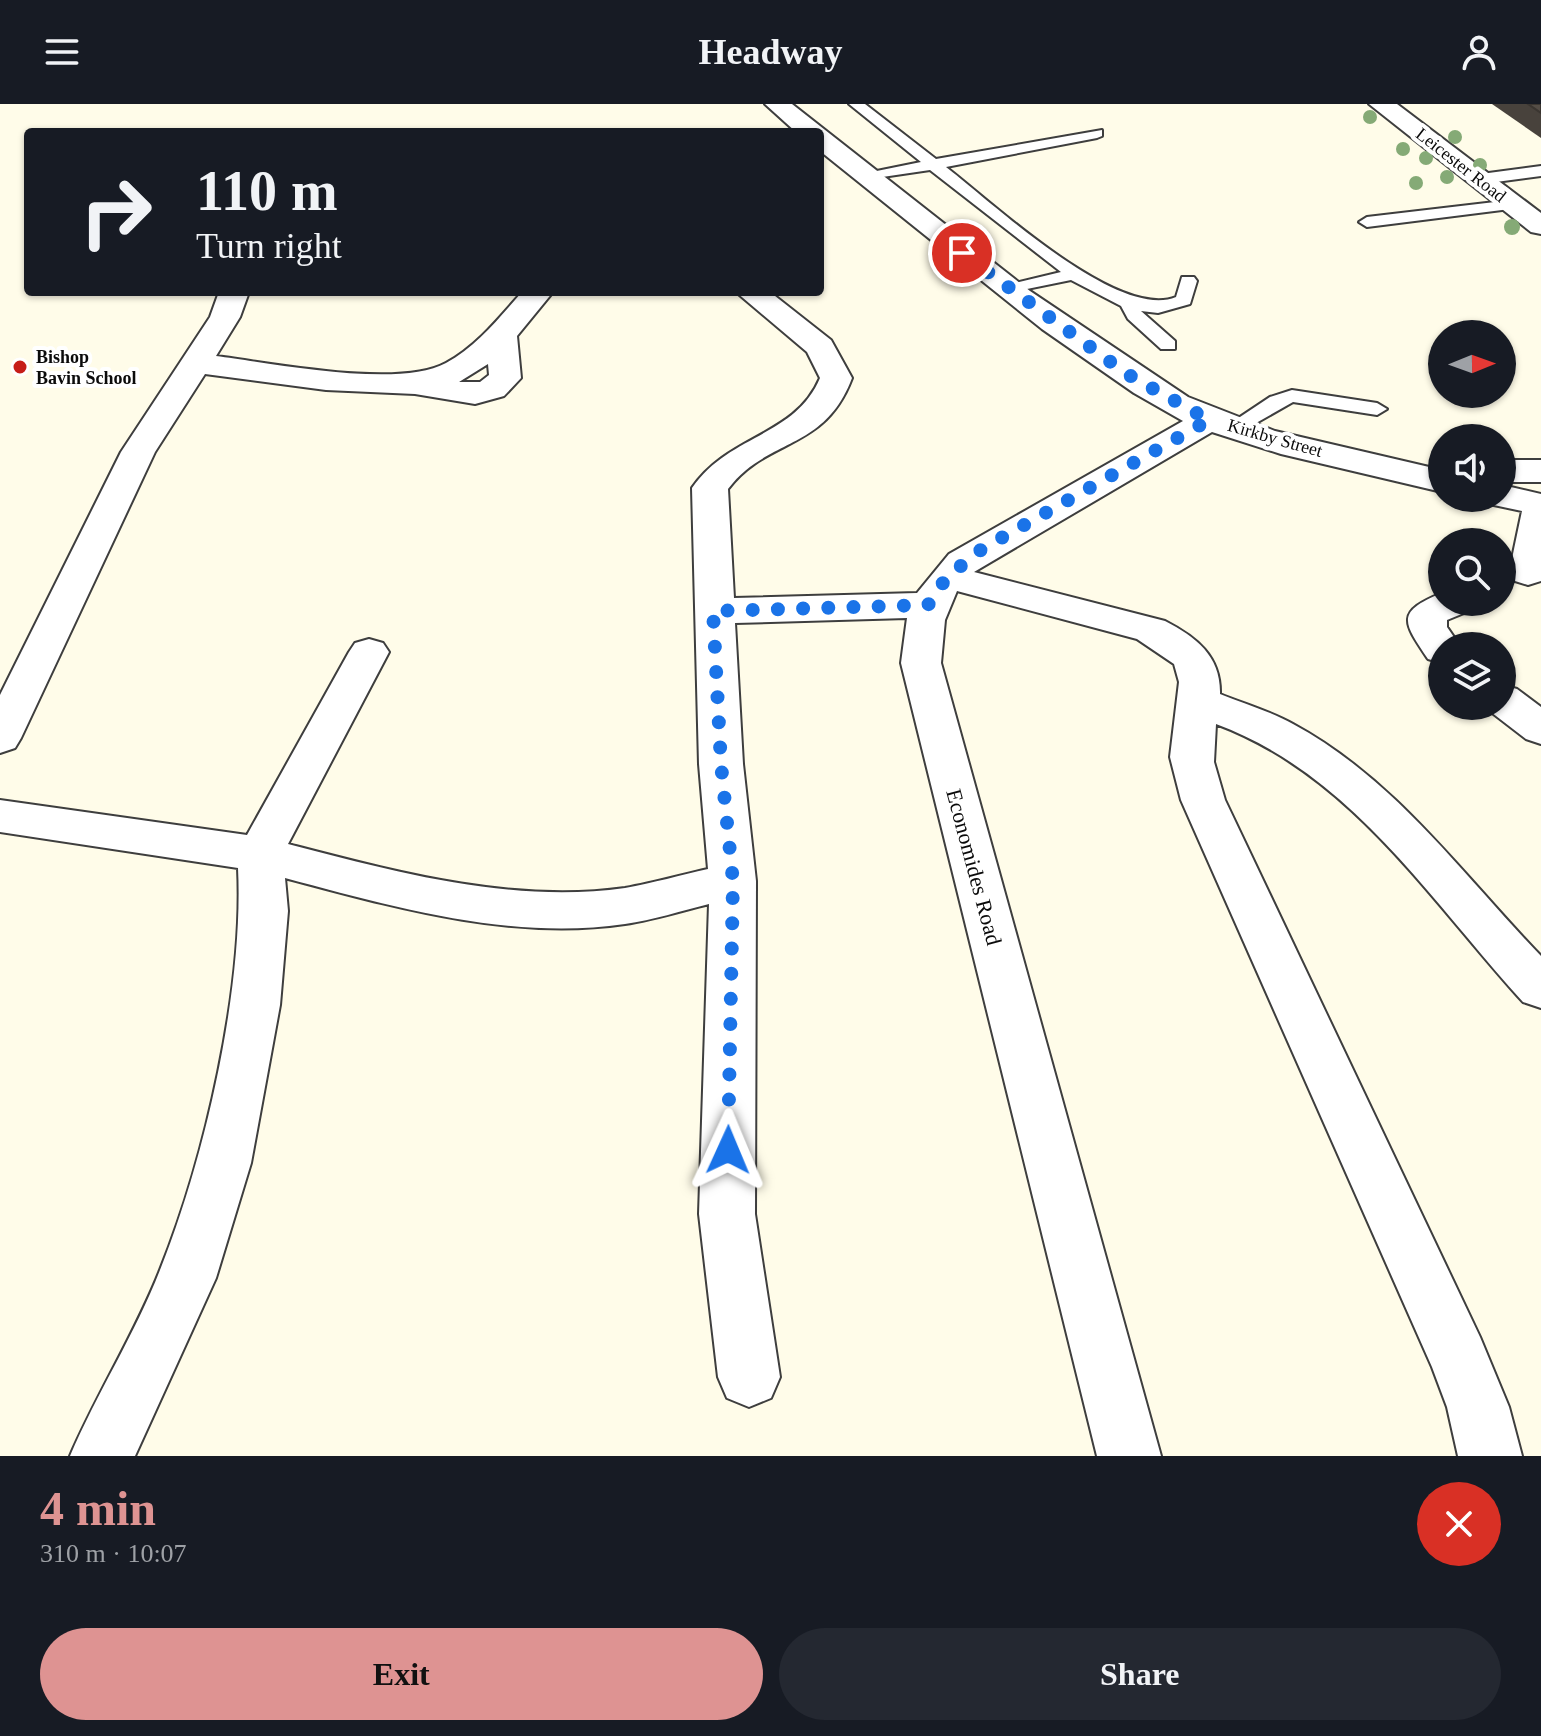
<!DOCTYPE html>
<html lang="en">
<head>
<meta charset="utf-8">
<style>
  body { margin:0; font-family:"Times New Roman",serif; background:#242831; color:#f1f3f6; height:100vh; display:flex; flex-direction:column; font-size:30px; white-space:nowrap }
  * { box-sizing:border-box; margin:0 }
  p { font-size:26px; color:#9ea1a6 }
  .icon { flex:none; width:44px; height:44px; fill:none; stroke:currentColor; stroke-width:2; stroke-linecap:round; stroke-linejoin:round }
  .map { position:relative; height:1352px; overflow:hidden }
  .sheet { display:flex; flex-direction:column; background:#171b24; flex:1 }
  .sheet>* { flex:none }
  .hud { position:absolute; left:24px; top:24px; width:800px; height:168px; border-radius:8px; box-shadow:0 2px 6px #0004; background:#171b24; color:#f1f3f6; overflow:hidden }
  .needle { width:52px; rotate:89deg }
  .tools { position:absolute; left:1428px; top:216px; display:grid; gap:16px }
  .tools a { display:grid; place-items:center; width:88px; height:88px; border-radius:50%; background:#171b24; box-shadow:0 2px 6px #0004; font-size:40px }
  .pin { position:absolute; display:grid; place-items:center; width:68px; height:68px; color:#fff; margin:-34px; border:4px solid #fff; border-radius:50%; box-shadow:0 2px 8px #0007 }
  .me { position:absolute; width:88px; margin:-44px; rotate:1deg; stroke-linejoin:round; filter:drop-shadow(0 0 6px #0008) }
  .turn { display:flex; align-items:center; gap:28px; height:168px; padding:0 40px; font-size:36px }
  .turn .icon { width:104px; height:104px; stroke-width:2.5 }
  .turn b { display:block; font-size:56px; line-height:68px }
  .round { display:grid; place-items:center; flex:none; width:84px; height:84px; border-radius:42px; background:#242831 }
  .summary { display:flex; align-items:center; justify-content:space-between; height:136px; padding:0 40px }
  h1 { font-size:48px; font-weight:600; line-height:60px; color:#de9392 }
  .cta { display:flex; gap:16px; margin-top:auto; padding:16px 40px }
  .cta a { flex:1; height:92px; border-radius:48px; background:#de9392; color:#111; font-size:32px; font-weight:600; line-height:92px; text-align:center }
  .cta a+a { background:#242831; color:#f1f3f6 }
  header { display:flex; justify-content:space-between; align-items:center; height:104px; padding:0 40px; background:#171b24; font-size:36px; font-weight:600 }
  .map>svg:first-child { display:block }
</style>
</head>
<body>
<header><svg class="icon" aria-label="menu" viewBox="0 0 24 24"><path d="M4 6h16M4 12h16M4 18h16"/></svg>Headway<svg class="icon" aria-label="person" viewBox="0 0 24 24"><circle cx="12" cy="8" r="4"/><path d="M4 21q1-7 8-7t8 7"/></svg></header>
<div class="map">
<svg width="1541" height="1352" viewBox="0 0 1541 1352">
  <rect width="100%" height="100%" fill="#fffce9"/>
  <g fill="none" stroke-linecap="round" stroke-linejoin="round">
    <defs>
      <path id="lane" d="M 849,0 L 865,0 L 936,55 L 1102,26 L 1102,32 L 1097,34 L 946,63 C 993,99 1118,217 1176,193 L 1182,173 L 1194,173 L 1197,177 L 1190,200 L 1158,209 L 1141,207 L 1175,237 L 1175,245 L 1161,245 L 1128,215 L 1121,202 L 1071,176 L 1003,190 L 1003,182 L 1061,168 L 930,66 L 862,76 L 862,70 L 921,58 Z
        M 1541,62 L 1541,72 L 1481,80 L 1473,75 L 1481,70 Z
        M 1512,96 L 1520,101 L 1518,104 L 1367,123 L 1359,118 L 1367,113 Z
        M 1292,286 L 1377,299 L 1387,305 L 1377,311 L 1293,298 L 1242,327 L 1228,327 L 1225,323 L 1270,293 Z"/>
      <path id="street" d="M 765,0 L 792,0 L 1030,187 L 1188,293 L 1275,327 L 1442,366 L 1442,388 L 1281,350 L 1212,328 L 974,468 L 1165,517 C 1196,533 1221,552 1220,590 C 1244,600 1270,607 1293,620 C 1395,675 1462,770 1541,852 L 1541,904 L 1523,898 C 1430,796 1351,670 1216,620 L 1214,658 L 1225,696 L 1480,1233 L 1509,1303 L 1522,1352 L 1458,1352 L 1447,1303 L 1432,1263 L 1181,696 L 1170,653 L 1179,578 L 1174,560 L 1137,535 L 957,487 L 945,516 L 941,559 L 1161,1352 L 1097,1352 L 901,559 L 907,514 L 735,519 L 743,660 L 756,777 L 755,1110 L 780,1273 L 771,1294 L 749,1303 L 727,1294 L 718,1273 L 699,1110 L 709,800 C 681,807 653,816 625,820 C 511,837 394,803 285,774 L 288,807 L 280,901 L 251,1059 L 216,1174 L 135,1352 L 70,1352 C 97,1289 135,1230 160,1166 C 205,1054 244,884 238,764 L 0,728 L 0,696 L 247,731 L 349,548 L 355,539 L 369,535 L 383,539 L 389,548 L 288,740 C 396,768 512,800 625,784 C 653,779 681,771 708,765 L 699,660 L 692,384 C 729,330 795,333 820,274 L 807,248 L 736,188 L 770,188 L 831,236 L 852,274 C 824,348 767,333 728,385 L 734,494 L 917,489 L 949,450 L 1183,317 L 1134,289 L 1042,225 L 820,47 L 820,28 L 796,28 Z
        M 1369,0 L 1397,0 L 1541,109 L 1541,130 L 1531,128 Z
        M 219,188 L 249,188 L 240,213 L 216,252 C 272,259 399,285 446,259 C 477,242 499,214 522,188 L 553,188 L 517,232 L 521,274 L 504,292 L 475,300 L 415,290 L 326,286 L 205,270 L 155,348 L 21,634 L 15,644 L 0,649 L 0,591 L 121,348 L 210,213 ZM 488,260 L 489,271 L 480,278 L 459,278 Z
        M 1502,356 L 1541,356 L 1541,378 L 1502,378 Z
        M 1502,381 L 1541,390 L 1541,477 L 1528,481 L 1515,477 L 1509,469 L 1522,407 L 1489,400 L 1485,394 L 1502,394 Z
        M 1442,489 L 1442,498 L 1474,498 L 1469,507 L 1447,516 L 1447,523 L 1460,542 L 1442,542 L 1442,559 L 1428,555 C 1403,518 1395,508 1442,489 Z
        M 1502,581 L 1517,585 L 1541,603 L 1541,640 L 1526,635 L 1487,605 L 1485,602 L 1502,602 Z"/>
    </defs>
    <use href="#lane" stroke="#3e3e3e" stroke-width="4"/>
    <use href="#street" stroke="#3e3e3e" stroke-width="4"/>
    <use href="#lane" fill="#fff" fill-rule="evenodd"/>
    <use href="#street" fill="#fff" fill-rule="evenodd"/>
  </g>
  <g fill="#85aa76">
    <circle cx="1370" cy="13" r="7"/>
    <circle cx="1455" cy="33" r="7"/>
    <circle cx="1403" cy="45" r="7"/>
    <circle cx="1426" cy="54" r="7"/>
    <circle cx="1480" cy="61" r="7"/>
    <circle cx="1447" cy="73" r="7"/>
    <circle cx="1416" cy="79" r="7"/>
    <circle cx="1512" cy="123" r="8"/>
  </g>
  <path fill="#48423c" d="M 1492,0 L 1541,0 L 1541,34 Z"/>
  <path fill="#544d46" stroke="#3b3631" stroke-width="2" d="M 1528,0 L 1541,0 L 1541,9 Z"/>
  <g fill="none" stroke-linecap="round" stroke-linejoin="round">
    <path stroke="#1a73e8" stroke-width="14" stroke-dasharray="0 25.2" d="M 728,1046 L 733,777 L 721,660 L 713,507 L 928,501 L 947,473 L 982,445 L 1209,316 L 1127,270 L 962,149"/>
  </g>
  <circle fill="#c61d18" stroke="#fff" stroke-width="3" cx="20" cy="263" r="8"/>
  <g text-anchor="middle" dominant-baseline="central" stroke-width="8" stroke-linejoin="round" paint-order="stroke">
    <g font-size="18" fill="#0b0b0b" stroke="#fff">
      <text transform="translate(1461 61) rotate(38)">Leicester Road</text>
      <text transform="translate(1275 334) rotate(16)">Kirkby Street</text>
    </g>
    <g font-size="18" font-weight="bold" fill="#0b0b0b" stroke="#fff" text-anchor="start">
      <text x="36" y="253">Bishop<tspan x="36" dy="21">Bavin School</tspan></text>
    </g>
    <g font-size="22" fill="#0b0b0b" stroke="#fff">
      <text transform="translate(974 763) rotate(75)">Economides Road</text>
    </g>
  </g>
</svg>
<div class="tools">
<a><svg class="needle" viewBox="-14 -14 28 28"><path d="M0-13l5 13h-10z" fill="#e53935"/><path d="M0 13l5-13h-10z" fill="#9ea1a6"/></svg></a>
<a><svg class="icon" aria-label="sound" viewBox="0 0 24 24"><path d="M4 9h4l5-4v14l-5-4H4zM17 9q2 3 0 6"/></svg></a>
<a><svg class="icon" aria-label="search" viewBox="0 0 24 24"><circle cx="10" cy="10" r="6"/><path d="M15 15l6 6"/></svg></a>
<a><svg class="icon" aria-label="layers" viewBox="0 0 24 24"><path d="M12 4l9 5-9 5-9-5zM3 14l9 5 9-5"/></svg></a>
</div>
<div class="pin" style="left:962px;top:149px;background:#d93025"><svg class="icon" aria-label="arrive" viewBox="0 0 24 24"><path d="M6 21V4h12l-3 4 3 4H6"/></svg></div>
<svg class="me" style="left:728px;top:1046px" viewBox="-20 -20 40 40"><path d="M0-17L14 15 0 8-14 15z" fill="#1a73e8" stroke="#fff" stroke-width="4"/></svg>
<div class="hud">
<div class="turn"><svg class="icon" aria-label="right" viewBox="0 0 24 24"><path d="M7 20v-9h11M14 6l5 5-5 5"/></svg><div><b>110 m</b>Turn right</div></div>
</div>
</div>
<section class="sheet">
<div class="summary"><div><h1>4 min</h1><p>310 m · 10:07</p></div><a class="round" style="background:#d93025;color:#fff"><svg class="icon" aria-label="close" viewBox="0 0 24 24"><path d="M6 6l12 12M18 6L6 18"/></svg></a></div>
<div class="cta"><a>Exit</a><a>Share</a></div>
</section>
</body>
</html>
